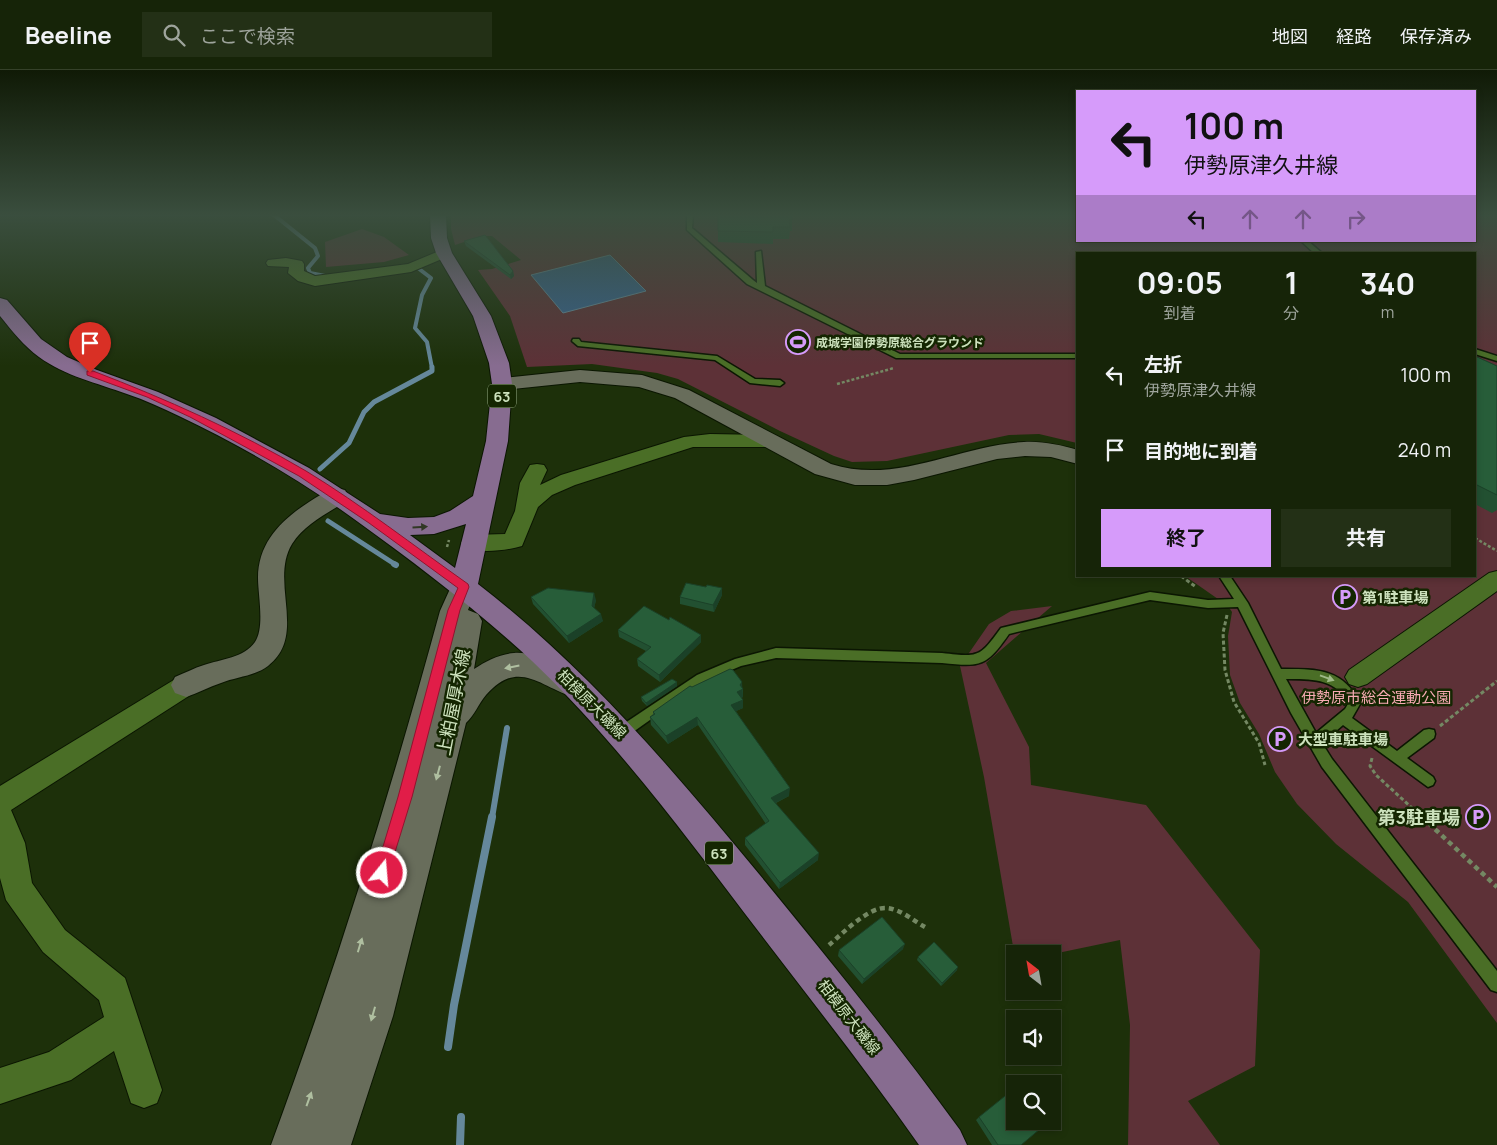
<!DOCTYPE html>
<html lang="ja">
<head>
<meta charset="utf-8">
<style>
  body { margin:0; font-family:Manrope,"Noto Sans JP",sans-serif; background:#233016; color:#f1f3f6; height:100vh; display:flex; flex-direction:column; font-size:19px; white-space:nowrap }
  * { box-sizing:border-box; margin:0 }
  p { font-size:16px; color:#9ea49c }
  .icon { flex:none; width:28px; height:28px; fill:none; stroke:currentColor; stroke-width:2; stroke-linecap:round; stroke-linejoin:round }
  .map { position:relative; flex:1; overflow:hidden }
  .details { position:absolute; left:1076px; top:182px; width:400px; height:325px; display:flex; flex-direction:column; background:#162408; border-radius:0px; box-shadow:0 2px 8px #0003,0 0 0 1px #354129 }
  .details>* { flex:none }
  .banner { position:absolute; left:1076px; top:20px; width:400px; height:152px; border-radius:0px; box-shadow:0 2px 8px #0003,0 0 0 1px #354129; background:#d69bfa; color:#111; overflow:hidden }
  .needle { width:32px; rotate:329deg }
  .buttons { position:absolute; left:1006px; top:875px; display:grid; gap:10px }
  .buttons a { display:grid; place-items:center; width:55px; height:55px; border-radius:0px; background:#162408; box-shadow:0 2px 8px #0003,0 0 0 1px #354129; font-size:25px }
  .pin { position:absolute; display:grid; place-items:center; width:42px; height:42px; color:#fff; margin:-51px -21px; border-radius:50% 50% 50% 0; rotate:-45deg; box-shadow:0 0 5px #0007 }
  .pin .icon { rotate:45deg }
  .me { position:absolute; width:55px; margin:-28px; rotate:17deg; stroke-linejoin:round; filter:drop-shadow(0 0 4px #0008) }
  .turn { display:flex; align-items:center; gap:18px; height:105px; padding:0 25px; font-size:22px }
  .turn .icon { width:65px; height:65px; stroke-width:2.5 }
  .turn b { display:block; font-size:35px; line-height:42px }
  .lanes { display:flex; align-items:center; height:48px; padding:0 25px; background:#0003; justify-content:center; gap:25px; direction:ltr }
  .lanes .off { opacity:.35 }
  .eta { display:flex; justify-content:space-evenly; align-items:center; height:85px; text-align:center }
  .eta b { font-size:30px; font-weight:700; line-height:35px }
  .action { display:flex; gap:10px; margin-top:auto; padding:10px 25px }
  .action a { flex:1; height:58px; border-radius:0px; background:#d69bfa; color:#111; font-size:20px; font-weight:700; line-height:58px; text-align:center }
  .action a+a { background:#233016; color:#f1f3f6 }
  ul { padding:0; list-style:none }
  li { display:flex; align-items:center; gap:15px; height:75px; padding:0 25px }
  li div { flex:1 }
  li b { display:block; font-size:19px }
  li em { font-style:normal }
  header { display:flex; align-items:center; gap:30px; box-sizing:border-box; height:70px; padding:0 25px; background:#162408; border-bottom:1px solid #354129 }
  header strong { font-size:24px }
  nav { display:flex; gap:28px; margin-inline-start:auto; font-size:18px }
  .search { width:350px; height:45px; background:#233016; display:flex; align-items:center; gap:12px; box-sizing:border-box; padding:0 18px; border-radius:0px; color:#9ea49c; font-size:19px }
  .map>svg:first-child { display:block }
</style>
</head>
<body>
<header>
<strong>Beeline</strong>
<div class="search"><svg class="icon" aria-label="search" viewBox="0 0 24 24"><circle cx="10" cy="10" r="6"/><path d="M15 15l6 6"/></svg>ここで検索</div>
<nav><a>地図</a><a>経路</a><a>保存済み</a></nav>
</header>
<div class="map">
<svg width="1497" height="1075" viewBox="0 0 1497 1075">
  <rect width="100%" height="100%" fill="#1d300a"/>
  <path fill="#5d3137" d="M 451,145 L 1077,145 L 1078,171 L 1475,171 L 1475,145 L 1497,145 L 1497,953 L 1408,832 L 1336,774 L 1297,734 L 1275,702 L 1259,664 L 1240,633 L 1230,605 L 1228,566 L 1232,542 L 1228,536 L 1185,506 L 1475,506 L 1475,184 L 1078,184 L 1077,373 L 1039,364 L 1009,365 L 887,391 L 852,392 L 834,386 L 780,361 L 678,309 L 657,303 L 592,294 L 527,297 L 510,246 L 478,200 L 492,199 L 521,190 L 492,166 L 482,166 L 455,175 L 451,159 Z
    M 362,159 L 384,167 L 409,185 L 384,192 L 326,197 L 325,172 Z
    M 1052,536 L 986,593 L 1029,677 L 1031,715 L 1146,735 L 1260,880 L 1255,996 L 1188,1031 L 1220,1075 L 1128,1075 L 1130,955 L 1120,870 L 1053,884 L 1015,884 L 1015,888 L 984,707 L 960,596 L 989,554 L 1011,541 Z"/>
  <path fill="#39618c" stroke="#65889b" d="M 610,185 L 646,221 L 563,243 L 531,205 Z"/>
  <g fill="none" stroke-linecap="round" stroke-linejoin="round">
    <path stroke="#65889b" stroke-width="4" d="M 274,145 L 315,178 L 318,186 L 308,198 L 310,203 L 325,206
      M 414,195 L 431,208 L 422,225 L 415,258 L 427,272 L 432,298"/>
    <path stroke="#65889b" stroke-width="5" d="M 320,399 L 349,373 L 364,342 L 374,332 L 432,301 L 432,297
      M 328,451 L 396,495"/>
    <path stroke="#65889b" stroke-width="6" d="M 394,494 L 396,495
      M 492,748 L 507,658"/>
    <path stroke="#65889b" stroke-width="8" d="M 448,977 L 454,935 L 492,747
      M 460,1075 L 461,1047"/>
    <defs>
      <path id="lane" d="M 687,145 L 693,145 L 692,158 L 753,210 L 757,213 L 756,182 L 761,181 L 765,216 L 900,284 L 1078,284 L 1078,288 L 896,288 L 747,214 L 687,160 Z
        M 1301,171 L 1308,171 L 1323,184 L 1315,184 Z
        M 573,269 L 579,269 L 581,272 L 717,286 L 755,309 L 780,310 L 784,313 L 780,316 L 750,313 L 715,290 L 578,276 L 572,271 Z
        M 1475,279 L 1497,286 L 1497,291 L 1475,284 Z
        M 1219,506 L 1230,506 L 1248,533 L 1281,599 C 1316,599 1344,598 1360,634 L 1352,648 L 1397,681 L 1424,660 L 1429,659 L 1434,660 L 1435,664 L 1434,668 L 1407,688 L 1433,707 L 1435,711 L 1433,715 L 1428,717 L 1343,655 L 1322,673 L 1332,689 L 1497,901 L 1497,922 L 1491,920 L 1322,697 L 1291,643 L 1238,537 L 1208,538 L 1150,530 L 1009,564 C 986,597 981,597 942,593 L 776,588 L 741,596 L 705,611 L 626,667 L 621,668 L 616,667 L 615,663 L 616,659 L 697,605 L 735,589 L 776,578 L 942,583 C 979,587 979,588 1001,558 L 1150,522 L 1208,530 L 1234,529 ZM 1286,609 C 1310,609 1337,608 1348,634 L 1345,639 L 1316,663 Z"/>
      <path id="street" d="M 444,179 L 449,180 L 451,183 L 449,186 L 411,202 L 315,216 L 298,211 L 288,203 L 289,197 L 268,196 L 266,193 L 268,190 L 286,188 L 302,191 L 304,194 L 304,201 L 315,206 L 408,194 Z
        M 710,364 L 769,365 L 776,367 L 779,371 L 776,375 L 769,377 L 693,377 L 575,415 L 552,425 L 538,437 L 522,476 C 505,481 481,483 464,478 L 461,473 L 464,468 L 472,465 L 505,464 L 515,441 L 520,413 L 530,395 L 537,394 L 544,395 L 547,400 L 540,415 L 561,405 L 684,367 Z
        M 1497,501 L 1497,521 L 1367,614 L 1358,617 L 1349,614 L 1345,607 L 1349,600 L 1489,503 Z
        M 186,605 L 195,608 L 199,615 L 195,622 L 11,740 L 25,773 L 32,813 L 65,860 L 125,908 L 162,1020 L 157,1033 L 144,1038 L 131,1033 L 114,981 L 71,1010 L 0,1034 L 0,998 L 49,982 L 104,947 L 99,930 L 43,882 L 6,830 L 0,808 L 0,716 L 177,608 Z"/>
      <path id="secondary" d="M 580,300 L 642,305 L 689,320 L 831,394 C 897,415 959,375 1024,372 C 1043,371 1060,375 1078,380 L 1078,394 L 1051,387 L 1025,386 L 997,389 L 914,410 L 887,415 L 855,415 L 815,404 L 675,328 L 639,317 L 580,312 L 502,320 L 495,318 L 492,314 L 495,310 L 502,308 Z
        M 336,418 L 345,420 L 348,426 L 345,432 C 326,444 304,455 292,474 C 269,512 308,565 268,596 C 255,606 236,607 221,613 C 209,617 198,623 186,627 L 175,623 L 171,615 L 175,607 C 185,603 194,598 204,595 C 221,589 244,588 255,572 C 265,557 258,525 258,508 C 258,473 281,450 309,432 C 318,426 326,421 336,418 Z
        M 464,507 L 474,510 L 477,517 L 468,540 L 478,544 L 482,551 L 474,599 C 486,591 500,584 514,583 C 534,581 579,598 588,615 L 584,623 L 573,627 C 538,615 518,589 486,625 C 479,633 474,646 466,653 L 393,946 L 351,1075 L 271,1075 C 336,899 391,721 440,541 L 454,510 Z"/>
      <path id="primary" d="M 430,145 L 446,145 L 447,168 L 452,183 L 491,246 L 509,293 L 512,314 L 508,371 L 478,514 C 586,597 673,700 759,804 C 828,888 896,972 960,1060 L 967,1075 L 919,1075 C 868,1002 813,933 759,862 C 688,769 617,672 532,591 C 476,539 415,493 354,449 C 299,409 240,375 179,346 C 162,338 145,330 127,324 C 97,313 65,306 39,287 C 24,276 12,261 0,246 L 0,228 L 7,230 L 41,269 L 67,287 L 97,300 L 158,322 L 216,348 L 309,398 L 380,444 L 408,448 L 434,447 L 450,441 L 473,426 L 486,371 L 492,314 L 489,293 L 473,246 L 436,183 L 431,168 ZM 466,454 L 455,498 L 410,465 L 434,464 Z"/>
    </defs>
    <use href="#lane" stroke="#0b1602" stroke-width="3"/>
    <use href="#street" stroke="#0b1602" stroke-width="2"/>
    <use href="#secondary" stroke="#0b1602" stroke-width="2"/>
    <use href="#primary" stroke="#0b1602" stroke-width="2"/>
    <path stroke="#748863" stroke-width="2.5" stroke-dasharray="3 2" stroke-linecap="butt" d="M 837,314 L 894,298
      M 1475,468 L 1497,481
      M 447,477 L 449,470"/>
    <path stroke="#748863" stroke-width="3" stroke-dasharray="4 2.5" stroke-linecap="butt" d="M 1181,506 L 1196,517
      M 1227,545 L 1223,563 L 1225,600 L 1234,632 L 1259,673 L 1265,695
      M 1440,656 L 1497,611
      M 1372,688 L 1370,696 L 1376,705 L 1423,748"/>
    <path stroke="#748863" stroke-width="4.5" stroke-dasharray="5 4" stroke-linecap="butt" d="M 1422,747 L 1497,817
      M 829,875 C 842,864 869,836 887,838 C 900,839 914,851 925,857"/>
    <use href="#lane" fill="#4a6e26" fill-rule="evenodd"/>
    <use href="#street" fill="#4a6e26" fill-rule="evenodd"/>
    <use href="#secondary" fill="#686d5b" fill-rule="evenodd"/>
    <use href="#primary" fill="#876c90" fill-rule="evenodd"/>
  </g>
  <path fill="#225031" d="M 718,145 L 811,145 L 792,146 L 792,161 L 790,161 L 789,169 L 773,169 L 773,174 L 718,172 Z
    M 464,171 L 513,201 L 514,206 L 511,209 L 466,176 Z
    M 1475,286 L 1497,296 L 1497,440 L 1492,443 L 1475,434 Z
    M 706,517 L 722,518 L 722,525 L 714,542 L 680,534 L 680,527 Z
    M 531,527 L 596,530 L 594,538 L 603,551 L 569,573 L 533,534 Z
    M 618,560 L 701,572 L 660,612 L 638,596 L 637,589 L 646,581 L 619,567 Z
    M 677,612 L 677,616 L 647,636 L 642,631 L 641,627 Z
    M 692,617 L 742,618 L 743,619 L 743,627 L 741,628 L 743,630 L 743,638 L 736,641 L 789,726 L 776,733 L 818,790 L 779,819 L 745,775 L 745,768 L 766,754 L 698,655 L 668,674 L 651,655 L 650,647 L 653,644 L 653,642 Z
    M 903,879 L 862,914 L 838,886 L 839,880 Z
    M 918,887 L 957,900 L 941,916 L 917,890 Z
    M 979,1047 L 1021,1075 L 992,1075 L 976,1050 Z"/>
  <path fill="#1b4128" d="M 513,201 L 514,206 L 511,209 L 510,205 Z
    M 722,518 L 722,525 L 714,542 L 713,535 Z
    M 594,523 L 596,530 L 593,543 L 592,536 Z
    M 601,544 L 603,551 L 569,573 L 567,566 Z
    M 701,565 L 701,572 L 660,612 L 659,605 Z
    M 677,612 L 677,616 L 647,636 L 646,633 Z
    M 742,612 L 743,627 L 737,630 L 737,622 L 740,615 Z
    M 743,630 L 743,638 L 732,643 L 731,635 Z
    M 697,647 L 698,655 L 668,674 L 666,666 Z
    M 790,718 L 789,726 L 771,735 L 771,728 Z
    M 819,783 L 818,790 L 779,819 L 780,813 Z
    M 905,874 L 903,879 L 862,914 L 864,909 Z
    M 958,897 L 957,900 L 941,916 L 942,913 Z"/>
  <path fill="#275d39" stroke="#1b4128" d="M 718,145 L 792,145 L 792,150 L 789,150 L 790,157 L 773,157 L 773,162 L 718,161 Z
    M 485,165 L 513,201 L 510,205 L 464,171 Z
    M 1475,286 L 1497,296 L 1497,425 L 1475,414 Z
    M 686,513 L 706,517 L 707,515 L 722,518 L 713,535 L 680,527 Z
    M 548,518 L 594,523 L 592,536 L 601,544 L 567,566 L 531,527 Z
    M 644,536 L 669,550 L 670,547 L 701,565 L 659,605 L 637,589 L 651,577 L 618,560 Z
    M 730,599 L 733,600 L 742,612 L 740,615 L 743,619 L 737,622 L 743,630 L 731,635 L 790,718 L 771,728 L 819,783 L 780,813 L 745,768 L 769,751 L 697,647 L 666,666 L 650,647 L 655,644 L 653,642 L 690,616 L 692,617 Z
    M 672,609 L 677,612 L 646,633 L 641,627 Z
    M 882,847 L 905,874 L 864,909 L 839,880 Z
    M 934,872 L 958,897 L 942,913 L 918,887 Z
    M 1015,1018 L 1015,1051 L 1046,1051 L 1047,1053 L 1021,1075 L 998,1075 L 979,1047 Z"/>
  <defs><path id="oneway-solid" d="M-6-.8H1V-3.2L6.5 0L1 3.2V.8H-6Z" transform="scale(1.25)"/></defs>
  <use fill="#313825" href="#oneway-solid" transform="translate(420 457) rotate(-4)"/>
  <g fill="#afbfa0">
    <use href="#oneway-solid" transform="translate(512 597) rotate(169)"/>
    <use href="#oneway-solid" transform="translate(438 703) rotate(105)"/>
    <use href="#oneway-solid" transform="translate(360 875) rotate(-73)"/>
    <use href="#oneway-solid" transform="translate(373 944) rotate(106)"/>
    <use href="#oneway-solid" transform="translate(309 1029) rotate(-70)"/>
  </g>
  <use fill="#9fb988" href="#oneway-solid" transform="translate(1327 608) rotate(20)"/>
  <linearGradient id="sky" x2="0" y2="1"><stop stop-color="#101a06"/><stop offset="0.49" stop-color="#3a4e3e"/><stop offset="1" stop-color="#3a4e3e" stop-opacity="0"/></linearGradient>
  <rect width="1497" height="296" fill="url(#sky)"/>
  <path fill="#e11d48" stroke="#92132f" d="M 87,301 L 93,301 C 166,329 238,361 306,401 C 362,435 414,476 468,514 L 469,517 L 460,540 L 412,727 L 387,808 L 382,810 L 377,808 L 375,803 L 398,727 L 448,540 L 458,518 L 369,453 L 299,406 L 190,347 L 147,327 L 87,305 Z"/>
  <defs>
    <symbol id="stadium-ring" viewBox="-11 -11 22 22"><circle r="9.5" fill="#142601" stroke="#d69bfa" stroke-width="1.5"/><path d="M0-5a6.5 5 0 1 0 0 10a6.5 5 0 1 0 0-10ZM-3.5-1.8h7v3.6h-7Z" fill="#d69bfa"/></symbol>
    <symbol id="parking-ring" viewBox="-11 -11 22 22"><circle r="9.5" fill="#142601" stroke="#d69bfa" stroke-width="1.5"/><path d="M-3.5-5.5H1a3.5 3.5 0 0 1 0 7H-1V5.5H-3.5ZM-1-3.4V-.6H.8a1.4 1.4 0 0 0 0-2.8Z" fill="#d69bfa"/></symbol>
  </defs>
  <g fill-rule="evenodd">
    <use href="#stadium-ring" x="784" y="258" width="28" height="28"/>
    <use href="#parking-ring" x="1331" y="513" width="28" height="28"/>
    <use href="#parking-ring" x="1266" y="655" width="28" height="28"/>
    <use href="#parking-ring" x="1464" y="733" width="28" height="28"/>
  </g>
  <g text-anchor="middle" dominant-baseline="central" stroke-width="5" stroke-linejoin="round" paint-order="stroke">
    <g font-size="12" font-weight="bold" fill="#cde2bd" stroke="#142601" text-anchor="start">
      <text x="816" y="272">成城学園伊勢原総合グラウンド</text>
    </g>
    <g fill="#142601" stroke="#96aa85" stroke-width="1">
      <rect x="488" y="314.5" width="28" height="23" rx="4"/>
      <rect x="705" y="771.5" width="28" height="23" rx="4"/>
    </g>
    <g font-size="14" font-weight="bold" fill="#cde2bd">
      <text x="502" y="326">63</text>
      <text x="719" y="783">63</text>
    </g>
    <g font-size="15" font-weight="bold" fill="#cde2bd" stroke="#142601" text-anchor="start">
      <text x="1362" y="527">第1駐車場</text>
      <text x="1298" y="669">大型車駐車場</text>
    </g>
    <g font-size="15" fill="#f7aab3" stroke="#142601">
      <text x="1376" y="627">伊勢原市総合運動公園</text>
    </g>
    <g font-size="15" fill="#cde2bd" stroke="#142601">
      <text transform="translate(592 634) rotate(45)">相模原大磯線</text>
      <text transform="translate(849 947) rotate(52)">相模原大磯線</text>
    </g>
    <g font-size="18" fill="#cde2bd" stroke="#142601">
      <text transform="translate(453 632) rotate(-79)">上粕屋厚木線</text>
    </g>
    <g font-size="18" font-weight="bold" fill="#cde2bd" stroke="#142601" text-anchor="end">
      <text x="1460" y="747">第3駐車場</text>
    </g>
  </g>
</svg>
<div class="buttons">
<a><svg class="needle" viewBox="-14 -14 28 28"><path d="M0-13l5 13h-10z" fill="#e53935"/><path d="M0 13l5-13h-10z" fill="#9ea49c"/></svg></a>
<a><svg class="icon" aria-label="sound" viewBox="0 0 24 24"><path d="M4 9h4l5-4v14l-5-4H4zM17 9q2 3 0 6"/></svg></a>
<a><svg class="icon" aria-label="search" viewBox="0 0 24 24"><circle cx="10" cy="10" r="6"/><path d="M15 15l6 6"/></svg></a>
</div>
<div class="pin" style="left:90px;top:303px;background:#d93025"><svg class="icon" aria-label="arrive" viewBox="0 0 24 24"><path d="M6 21V4h12l-3 4 3 4H6"/></svg></div>
<svg class="me" style="left:382px;top:803px" viewBox="-20 -20 40 40"><circle r="17" fill="#e11d48" stroke="#fff" stroke-width="3"/><path d="M0-11L8 9 0 5-8 9z" fill="#fff"/></svg>
<div class="banner">
<div class="turn"><svg class="icon" aria-label="left" viewBox="0 0 24 24"><path d="M17 20v-9H6M10 6l-5 5 5 5"/></svg><div><b>100 m</b>伊勢原津久井線</div></div>
<div class="lanes"><svg class="icon" aria-label="left" viewBox="0 0 24 24"><path d="M17 20v-9H6M10 6l-5 5 5 5"/></svg><svg class="icon off" aria-label="ahead" viewBox="0 0 24 24"><path d="M12 20V5M6 11l6-6 6 6"/></svg><svg class="icon off" aria-label="ahead" viewBox="0 0 24 24"><path d="M12 20V5M6 11l6-6 6 6"/></svg><svg class="icon off" aria-label="right" viewBox="0 0 24 24"><path d="M7 20v-9h11M14 6l5 5-5 5"/></svg></div>
</div>
<section class="details">
<div class="eta">
<div><b>09:05</b><p>到着</p></div>
<div><b>1</b><p>分</p></div>
<div><b>340</b><p>m</p></div>
</div>
<ul>
<li><svg class="icon" aria-label="left" viewBox="0 0 24 24"><path d="M17 20v-9H6M10 6l-5 5 5 5"/></svg><div><b>左折</b><p>伊勢原津久井線</p></div><em>100 m</em></li>
<li><svg class="icon" aria-label="arrive" viewBox="0 0 24 24"><path d="M6 21V4h12l-3 4 3 4H6"/></svg><div><b>目的地に到着</b></div><em>240 m</em></li>
</ul>
<div class="action"><a>終了</a><a>共有</a></div>
</section>
</div>
</body>
</html>
